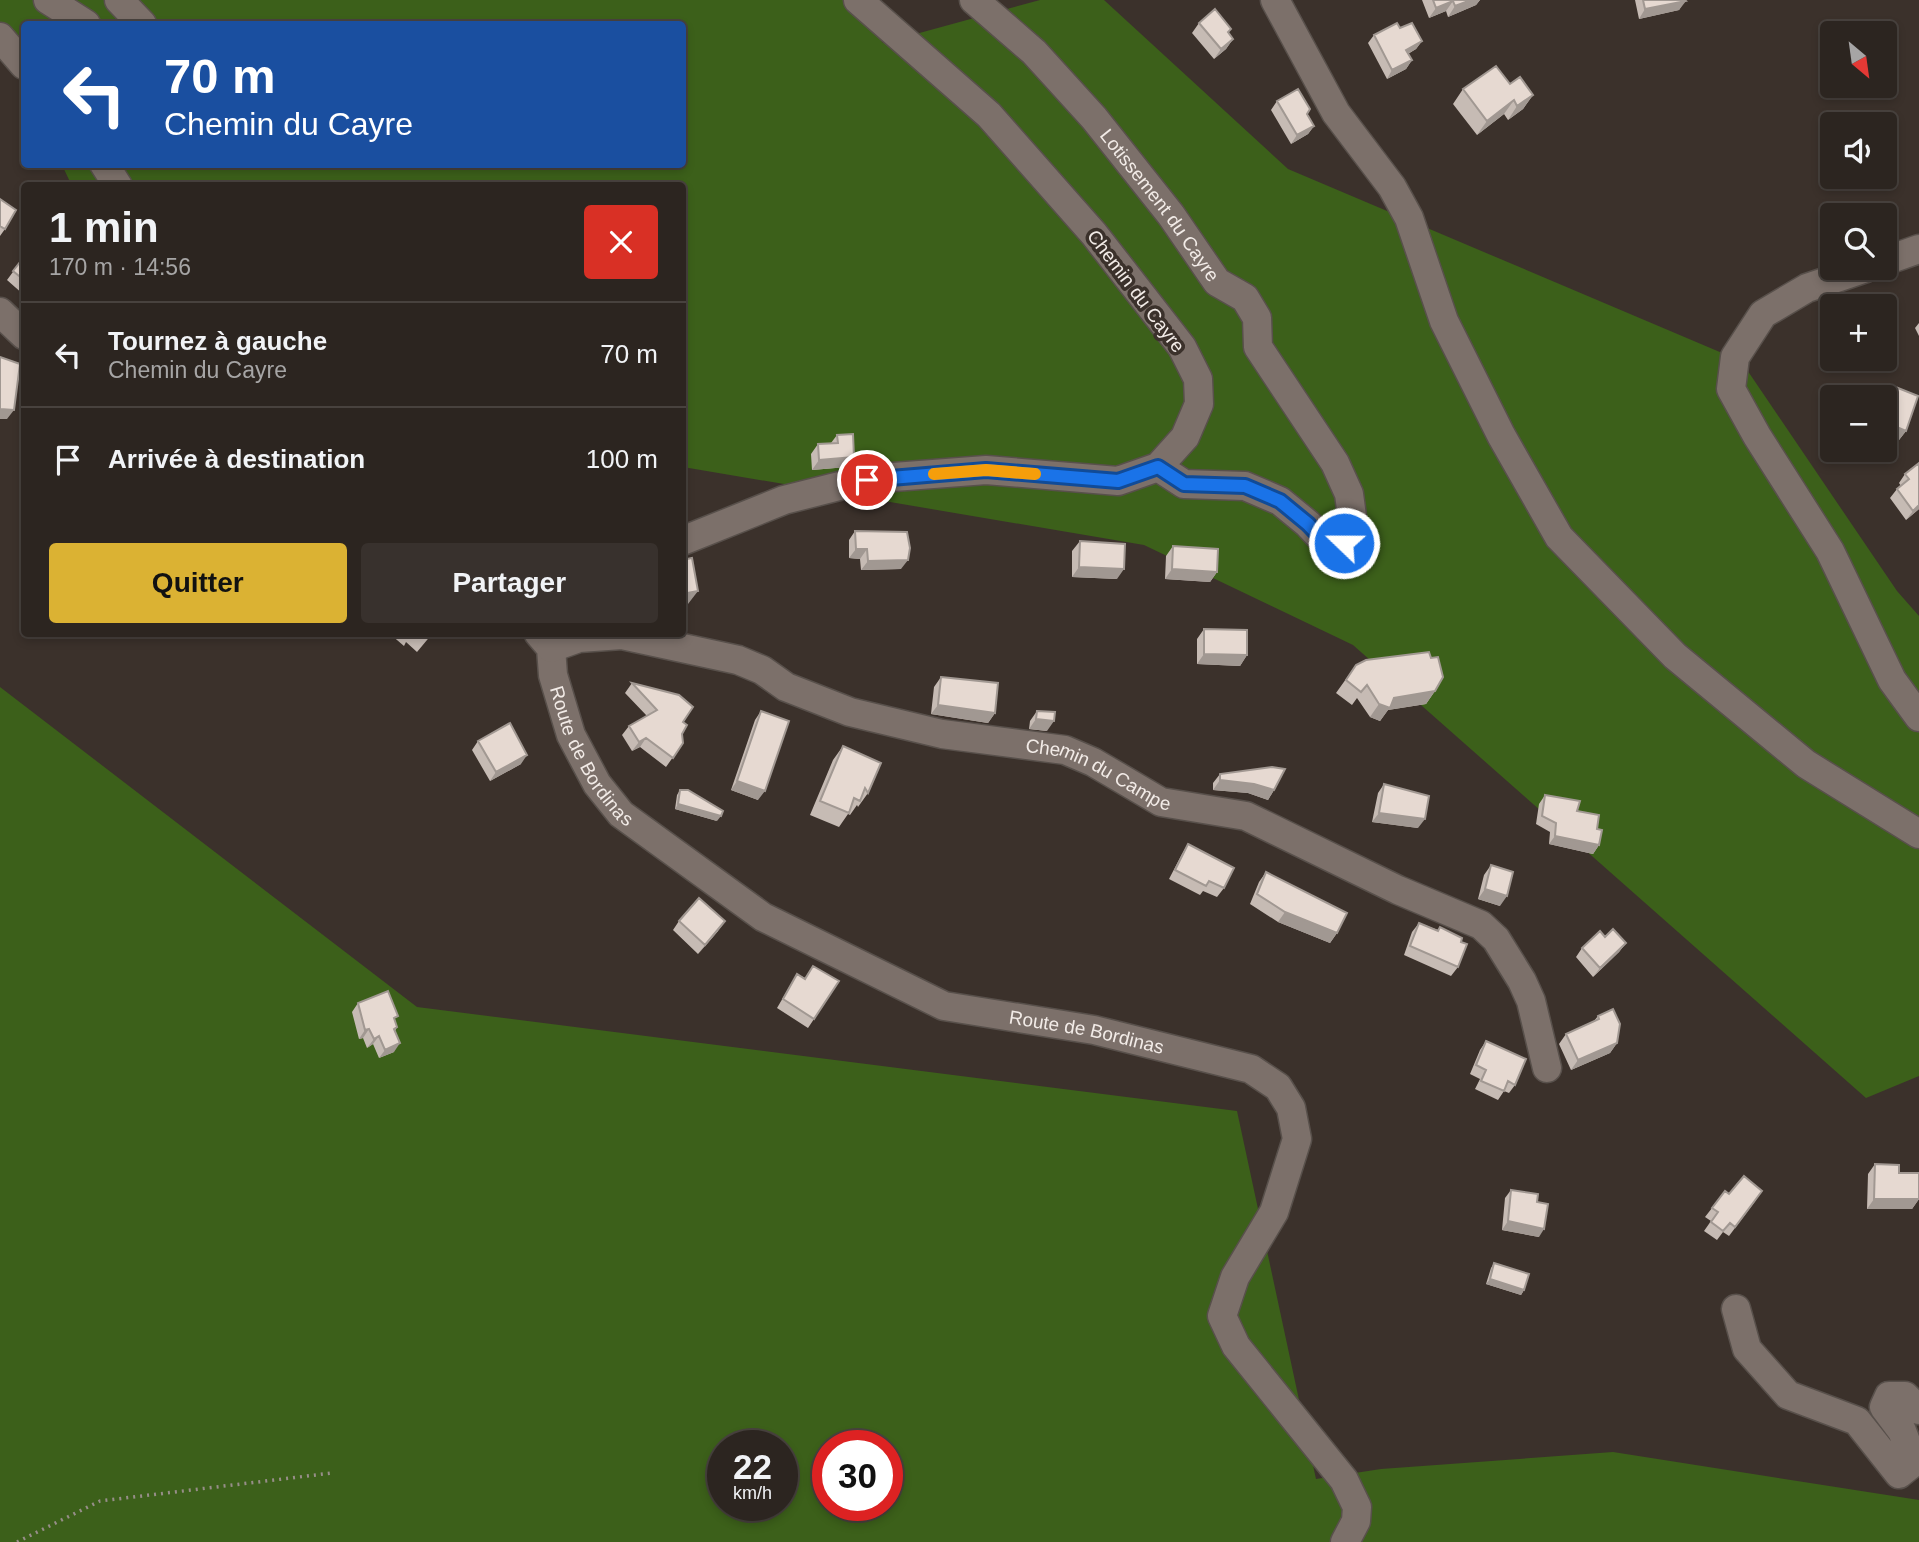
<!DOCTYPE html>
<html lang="fr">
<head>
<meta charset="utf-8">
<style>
  body { margin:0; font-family:Helvetica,sans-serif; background:#38312d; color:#f1f3f6; height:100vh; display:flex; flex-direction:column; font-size:26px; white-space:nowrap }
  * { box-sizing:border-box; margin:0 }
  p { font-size:23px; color:#a6a5a5 }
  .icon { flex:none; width:38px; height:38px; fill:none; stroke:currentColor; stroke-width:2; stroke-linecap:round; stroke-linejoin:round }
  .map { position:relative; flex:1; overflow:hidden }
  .details { position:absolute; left:21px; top:182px; width:665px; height:455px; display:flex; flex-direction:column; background:#2c2520; border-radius:7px; box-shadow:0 4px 10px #0003,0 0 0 2px #48423e }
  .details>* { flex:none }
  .hud { position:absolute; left:21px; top:21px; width:665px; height:147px; border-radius:7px; box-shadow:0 4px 10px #0003,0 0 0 2px #48423e; background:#1a4fa0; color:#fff; overflow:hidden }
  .needle { width:46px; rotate:151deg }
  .tools { position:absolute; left:1820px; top:21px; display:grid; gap:14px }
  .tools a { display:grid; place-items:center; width:77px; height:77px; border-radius:7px; background:#2c2520; box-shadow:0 4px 10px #0003,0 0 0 2px #48423e; font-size:35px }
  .speed { position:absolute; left:707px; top:1430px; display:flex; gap:14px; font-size:35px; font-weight:700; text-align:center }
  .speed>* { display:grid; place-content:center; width:91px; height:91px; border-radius:50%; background:#2c2520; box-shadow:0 4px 10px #0003,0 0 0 2px #48423e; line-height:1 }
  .speed small { font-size:18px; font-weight:400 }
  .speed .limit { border:10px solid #d22; background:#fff; color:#111 }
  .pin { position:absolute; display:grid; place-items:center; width:60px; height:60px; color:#fff; margin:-30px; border:4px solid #fff; border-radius:50%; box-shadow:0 2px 7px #0007 }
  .me { position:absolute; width:77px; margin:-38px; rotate:292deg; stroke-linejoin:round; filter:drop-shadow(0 0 5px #0008) }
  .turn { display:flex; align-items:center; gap:24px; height:147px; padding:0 28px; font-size:32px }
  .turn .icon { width:91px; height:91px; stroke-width:2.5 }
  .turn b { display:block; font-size:49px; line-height:60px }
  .round { display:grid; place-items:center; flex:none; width:74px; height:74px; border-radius:7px; background:#38312d }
  .summary { display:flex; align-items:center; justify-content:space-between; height:119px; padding:0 28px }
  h1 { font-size:42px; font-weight:700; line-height:52px }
  .button { display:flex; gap:14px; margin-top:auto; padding:14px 28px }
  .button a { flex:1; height:80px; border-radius:7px; background:#dbb233; color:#111; font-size:28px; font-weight:700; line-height:80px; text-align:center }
  .button a+a { background:#38312d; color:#f1f3f6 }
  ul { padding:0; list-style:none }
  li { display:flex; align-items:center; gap:21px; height:105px; padding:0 28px; border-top:2px solid #48423e }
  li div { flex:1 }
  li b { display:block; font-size:26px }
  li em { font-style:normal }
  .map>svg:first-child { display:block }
</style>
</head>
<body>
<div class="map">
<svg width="1919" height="1542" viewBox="0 0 1919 1542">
  <rect width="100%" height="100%" fill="#3b312b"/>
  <path fill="#3c601a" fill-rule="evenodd" d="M 0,0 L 850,0 L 883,43 L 1040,0 L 1104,0 L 1288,169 L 1741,361 L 1897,591 L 1919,616 L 1919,1076 L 1866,1098 L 1353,645 L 1144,545 L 683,467 L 682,186 L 72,186 L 62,165 L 682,164 L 682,24 L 24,24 L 24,90 L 0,40 Z
    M 0,687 L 417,1007 L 1237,1111 L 1316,1479 L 1381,1469 L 1613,1452 L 1919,1500 L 1919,1542 L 0,1542 ZM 723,1446 L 782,1446 L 782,1505 L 723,1505 ZM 828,1446 L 887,1446 L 887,1505 L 828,1505 Z"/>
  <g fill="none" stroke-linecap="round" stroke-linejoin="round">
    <defs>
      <g id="minor">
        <path d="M 48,0 L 86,24"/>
        <path d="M 119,0 L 142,24"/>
        <path id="s1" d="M 974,0 L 1034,52 L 1094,118 L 1171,215 L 1217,282 L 1245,298 L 1257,318 L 1258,347 L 1335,463 L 1349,494 L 1353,524 L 1344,543 L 1327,544 L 1308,524 L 1280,501 L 1245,486 L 1184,484 L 1158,467"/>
        <path d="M 1275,0 L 1336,113 L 1392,187 L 1409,218 L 1444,321 L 1501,435 L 1559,537 L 1675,656 L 1806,764 L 1919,834"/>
        <path d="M 0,37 L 24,65"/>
        <path d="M 104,164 L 118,186"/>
        <path d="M 1885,261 L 1919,249"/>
        <path d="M 1866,268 L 1807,288 L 1763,314 L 1735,357 L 1731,389 L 1757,436 L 1830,551 L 1892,680 L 1919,717"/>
        <path d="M 0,312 L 24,335"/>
        <path d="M 682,541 L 784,500 L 867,479 L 986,470 L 1118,481 L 1158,467 L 1185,437 L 1199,404 L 1198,379 L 1182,347 L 1094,234 L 989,115 L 858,0"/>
        <path id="s2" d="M 539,634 L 551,648 L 553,675 L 571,735 L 597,784 L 621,814 L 763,917 L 944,1006 L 1094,1030 L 1251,1069 L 1278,1087 L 1291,1108 L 1297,1139 L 1274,1212 L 1235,1277 L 1222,1316 L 1236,1346 L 1344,1480 L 1357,1507 L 1356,1521 L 1345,1542"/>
        <path id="s3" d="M 551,648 L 579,638 L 622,635 L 738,660 L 762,670 L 786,687 L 850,712 L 942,734 L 1065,750 L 1093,762 L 1161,802 L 1246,816 L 1398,890 L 1481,925 L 1496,939 L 1522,981 L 1531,1001 L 1547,1068"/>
        <path d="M 1736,1309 L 1747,1349 L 1788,1395 L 1857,1421 L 1899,1474 L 1914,1462 L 1902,1431 L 1884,1407 L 1889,1396 L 1905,1396 L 1919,1410"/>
      </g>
    </defs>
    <use href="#minor" stroke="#58504b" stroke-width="31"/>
    <path stroke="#978e89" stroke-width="3.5" stroke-dasharray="2 5" stroke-linecap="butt" d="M 17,1542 L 100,1501 L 332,1473"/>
    <use href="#minor" stroke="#7c706a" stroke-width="28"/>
  </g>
  <path fill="#c6bbb4" d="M 1422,0 L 1480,0 L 1476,5 L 1448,17 L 1446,11 L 1429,18 Z
    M 1635,0 L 1685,0 L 1679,10 L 1639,19 Z
    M 1199,23 L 1228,32 L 1233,39 L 1226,49 L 1214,59 L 1192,33 Z
    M 1400,28 L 1422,41 L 1416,49 L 1408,54 L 1412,60 L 1406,69 L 1387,79 L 1368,43 L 1374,35 Z
    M 1510,84 L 1533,95 L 1523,109 L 1508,120 L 1504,114 L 1477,135 L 1453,104 L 1463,89 Z
    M 1277,101 L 1307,114 L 1314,126 L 1308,134 L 1291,144 L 1271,110 Z
    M 0,199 L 5,229 L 0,236 Z
    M 24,257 L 24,295 L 7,280 Z
    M 1919,323 L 1919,336 L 1915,328 Z
    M 1893,386 L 1906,431 L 1899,440 L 1885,434 L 1885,398 Z
    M 837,435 L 847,467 L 812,470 L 811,454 L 818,444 L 831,443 Z
    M 1919,463 L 1919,509 L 1906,520 L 1890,498 L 1897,489 L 1901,486 L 1899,483 L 1905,474 Z
    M 855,531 L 901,569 L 861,570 L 860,559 L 849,558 L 849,540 Z
    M 1080,541 L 1117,579 L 1072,577 L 1072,551 Z
    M 1173,546 L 1217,572 L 1210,582 L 1165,579 L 1166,556 Z
    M 1204,629 L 1247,655 L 1240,666 L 1197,664 L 1197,639 Z
    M 390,634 L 432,634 L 417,652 L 406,642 L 404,646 Z
    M 1356,665 L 1435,691 L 1426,704 L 1388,710 L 1380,721 L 1370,717 L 1357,698 L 1352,705 L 1336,693 Z
    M 941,677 L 995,713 L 988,723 L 931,714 L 934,687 Z
    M 632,683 L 683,722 L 682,734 L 683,743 L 666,767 L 640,747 L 632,751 L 622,735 L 629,726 L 647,716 L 625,693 Z
    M 761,711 L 758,800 L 731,790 L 755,720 Z
    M 1037,711 L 1047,731 L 1029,729 L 1030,721 Z
    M 478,741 L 521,764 L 490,781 L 472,750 Z
    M 843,746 L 868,793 L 858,807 L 857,805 L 850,815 L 848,814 L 839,827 L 810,815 L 833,760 Z
    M 1220,774 L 1274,790 L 1268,800 L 1248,793 L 1213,790 L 1213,783 Z
    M 1384,784 L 1418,828 L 1372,822 L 1378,793 Z
    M 680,790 L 717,821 L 675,809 L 677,795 Z
    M 1545,795 L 1577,811 L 1597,829 L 1599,845 L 1593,854 L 1549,844 L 1550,832 L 1536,824 L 1539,804 Z
    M 1188,844 L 1224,888 L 1217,897 L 1203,891 L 1200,895 L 1169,879 L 1182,854 Z
    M 1491,865 L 1500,906 L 1478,899 L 1484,875 Z
    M 1266,872 L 1337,933 L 1330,943 L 1278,922 L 1250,904 L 1259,882 Z
    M 679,921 L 718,931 L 698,954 L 673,930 Z
    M 1419,923 L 1438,930 L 1440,927 L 1458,967 L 1451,976 L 1404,955 L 1412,932 Z
    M 1605,937 L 1626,943 L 1619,952 L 1593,977 L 1576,957 L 1582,948 Z
    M 813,966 L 814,1019 L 808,1028 L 777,1008 L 797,974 L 805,978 Z
    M 358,1003 L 395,1021 L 397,1027 L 395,1031 L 394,1052 L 379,1058 L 373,1044 L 367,1048 L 363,1038 L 359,1039 L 352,1012 Z
    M 1598,1016 L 1617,1043 L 1610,1053 L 1571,1070 L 1559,1044 L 1566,1034 L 1594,1021 Z
    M 1486,1041 L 1515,1085 L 1509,1093 L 1504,1091 L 1498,1100 L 1475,1089 L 1480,1079 L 1470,1074 L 1480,1050 Z
    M 1875,1164 L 1919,1199 L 1912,1209 L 1867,1209 L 1868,1174 Z
    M 1511,1190 L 1537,1202 L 1539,1237 L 1502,1230 L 1505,1198 Z
    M 1729,1194 L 1756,1200 L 1729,1236 L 1723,1232 L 1717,1240 L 1704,1231 L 1711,1221 L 1705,1217 L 1712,1208 Z
    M 1494,1263 L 1524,1290 L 1521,1295 L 1486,1284 L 1491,1268 Z"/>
  <path fill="#a19892" d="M 1471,0 L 1480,0 L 1476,5 L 1448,17 L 1455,6 Z
    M 1453,1 L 1446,11 L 1429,18 L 1436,8 Z
    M 1686,1 L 1679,10 L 1639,19 L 1645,9 Z
    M 1233,39 L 1226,49 L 1214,59 L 1221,49 Z
    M 1422,41 L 1416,49 L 1400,58 L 1406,50 Z
    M 1412,60 L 1406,69 L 1387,79 L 1392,70 Z
    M 1533,95 L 1523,109 L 1508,120 L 1517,106 Z
    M 1514,100 L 1504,114 L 1477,135 L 1487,121 Z
    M 1314,126 L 1308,134 L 1291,144 L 1297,135 Z
    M 0,409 L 14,410 L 7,419 L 0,419 Z
    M 1885,422 L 1906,431 L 1899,440 L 1885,434 Z
    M 854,457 L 847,467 L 812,470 L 819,460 Z
    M 1919,505 L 1919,509 L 1906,520 L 1913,511 Z
    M 856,549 L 867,549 L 860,559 L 849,558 Z
    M 908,560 L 901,569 L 861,570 L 868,561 Z
    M 1079,567 L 1124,569 L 1117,579 L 1072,577 Z
    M 1172,569 L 1217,572 L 1210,582 L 1165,579 Z
    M 698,591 L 688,604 L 682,606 L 682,594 Z
    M 1204,654 L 1247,655 L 1240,666 L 1197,664 Z
    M 1435,691 L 1426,704 L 1388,710 L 1380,721 L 1370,717 L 1379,704 L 1394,698 Z
    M 938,705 L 995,713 L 988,723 L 931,714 Z
    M 1036,719 L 1054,721 L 1047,731 L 1029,729 Z
    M 646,738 L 640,747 L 632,751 L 639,742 Z
    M 527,755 L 521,764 L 490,781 L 496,772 Z
    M 1220,780 L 1254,784 L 1274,790 L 1268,800 L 1248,793 L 1213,790 Z
    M 737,781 L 765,791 L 758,800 L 731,790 Z
    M 678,804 L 721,816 L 717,821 L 675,809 Z
    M 1379,813 L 1425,819 L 1418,828 L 1372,822 Z
    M 1555,836 L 1599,845 L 1593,854 L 1549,844 Z
    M 1485,889 L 1507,896 L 1500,906 L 1478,899 Z
    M 1285,912 L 1337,933 L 1330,943 L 1278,922 Z
    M 725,921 L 718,931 L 698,954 L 705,945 Z
    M 1626,943 L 1619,952 L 1593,977 L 1600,968 Z
    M 369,1029 L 363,1038 L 359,1039 L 365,1030 Z
    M 379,1036 L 373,1044 L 367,1048 L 374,1039 Z
    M 400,1043 L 394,1052 L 379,1058 L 385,1050 Z
    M 1617,1043 L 1610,1053 L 1571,1070 L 1578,1060 Z
    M 1874,1199 L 1919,1199 L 1912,1209 L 1867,1209 Z
    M 1508,1221 L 1544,1229 L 1539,1237 L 1502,1230 Z
    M 1490,1279 L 1524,1290 L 1521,1295 L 1486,1284 Z"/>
  <path fill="#e6d9d1" stroke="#a19892" stroke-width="2" d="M 1433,0 L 1471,0 L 1455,6 L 1453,1 L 1436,8 Z
    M 1643,0 L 1685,0 L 1686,1 L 1645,9 Z
    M 1215,9 L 1231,29 L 1228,32 L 1233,39 L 1221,49 L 1199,23 Z
    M 1397,23 L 1400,28 L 1412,23 L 1422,41 L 1406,50 L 1412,60 L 1392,70 L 1374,35 Z
    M 1496,66 L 1510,84 L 1520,77 L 1533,95 L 1517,106 L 1514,100 L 1487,121 L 1463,89 Z
    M 1298,89 L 1310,109 L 1307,114 L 1314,126 L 1297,135 L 1277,101 Z
    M 0,199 L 16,210 L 5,229 L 0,226 Z
    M 24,257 L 24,280 L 13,271 Z
    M 0,357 L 20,364 L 14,410 L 0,409 Z
    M 1893,386 L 1918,396 L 1906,431 L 1885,422 L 1885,405 Z
    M 853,434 L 854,457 L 819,460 L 818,444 L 838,443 L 837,435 Z
    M 1919,463 L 1919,505 L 1913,511 L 1897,489 L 1909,479 L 1905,474 Z
    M 855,531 L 907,532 L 910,548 L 908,560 L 868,561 L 867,549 L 856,549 Z
    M 1080,541 L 1125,544 L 1124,569 L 1079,567 Z
    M 1173,546 L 1218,549 L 1217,572 L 1172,569 Z
    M 692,558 L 698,591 L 682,594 L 682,560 Z
    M 1204,629 L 1247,630 L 1247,655 L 1204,654 Z
    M 421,634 L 430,634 L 427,638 Z
    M 1429,652 L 1431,658 L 1438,657 L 1443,677 L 1435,691 L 1394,698 L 1390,708 L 1379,704 L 1367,685 L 1361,692 L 1346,680 L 1356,665 L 1366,660 Z
    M 941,677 L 998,683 L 995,713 L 938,705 Z
    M 632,683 L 679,695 L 693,707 L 683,722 L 687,725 L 682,734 L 683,743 L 673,758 L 646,738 L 639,742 L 629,726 L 657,710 Z
    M 761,711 L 789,721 L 765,791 L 737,781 Z
    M 1037,711 L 1055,712 L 1054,721 L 1036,719 Z
    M 510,723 L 527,755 L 496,772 L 478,741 Z
    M 843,746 L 881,763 L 868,793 L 865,788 L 860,801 L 854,798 L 849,813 L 820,801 Z
    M 1272,767 L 1285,769 L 1274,790 L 1254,784 L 1220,780 L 1220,774 Z
    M 1384,784 L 1429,796 L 1425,819 L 1379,813 Z
    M 680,790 L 688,790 L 723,811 L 721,816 L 678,804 Z
    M 1545,795 L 1580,801 L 1577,811 L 1599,815 L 1597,829 L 1602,830 L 1599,845 L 1555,836 L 1556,823 L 1542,816 Z
    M 1188,844 L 1234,868 L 1224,888 L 1209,881 L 1206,886 L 1175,870 Z
    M 1491,865 L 1513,872 L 1507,896 L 1485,889 Z
    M 1266,872 L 1347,913 L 1337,933 L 1285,912 L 1257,894 Z
    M 699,898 L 725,921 L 705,945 L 679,921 Z
    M 1419,923 L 1438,931 L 1440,927 L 1462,938 L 1461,942 L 1467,944 L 1458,967 L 1410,946 Z
    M 1613,929 L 1626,943 L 1600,968 L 1582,948 L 1600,931 L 1605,937 Z
    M 813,966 L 839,981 L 814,1019 L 783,999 L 797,974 L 805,979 Z
    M 388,991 L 398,1016 L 394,1018 L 397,1027 L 394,1029 L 400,1043 L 385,1050 L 379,1036 L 374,1039 L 369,1029 L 365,1030 L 358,1003 Z
    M 1613,1009 L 1620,1024 L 1617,1043 L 1578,1060 L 1566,1034 L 1599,1019 L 1598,1016 Z
    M 1486,1041 L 1526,1059 L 1515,1085 L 1508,1081 L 1504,1091 L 1481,1081 L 1486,1070 L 1476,1065 Z
    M 1875,1164 L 1899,1165 L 1899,1173 L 1919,1173 L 1919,1199 L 1874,1199 Z
    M 1744,1176 L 1762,1191 L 1735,1227 L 1730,1223 L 1723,1231 L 1711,1222 L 1718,1212 L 1712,1208 L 1725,1191 L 1729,1194 Z
    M 1511,1190 L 1538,1194 L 1537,1202 L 1548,1204 L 1544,1229 L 1508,1221 Z
    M 1494,1263 L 1529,1274 L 1524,1290 L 1490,1279 Z"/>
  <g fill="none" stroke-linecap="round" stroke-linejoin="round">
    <defs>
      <path id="route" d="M 867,480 L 986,470 L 1118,481 L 1158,467 L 1184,484 L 1245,486 L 1280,501 L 1308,524 L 1327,544 L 1344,543"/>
    </defs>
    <use href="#route" stroke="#114b97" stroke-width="18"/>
    <use href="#route" stroke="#1a73e8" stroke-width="12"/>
    <path stroke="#f59e0b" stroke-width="12" d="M 934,474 L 986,470 L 1035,474"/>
  </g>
  <g text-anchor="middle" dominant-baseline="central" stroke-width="7" stroke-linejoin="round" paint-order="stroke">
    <g font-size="19" fill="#f2ebe7" stroke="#3b312b">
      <text stroke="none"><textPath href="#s1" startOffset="278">Lotissement du Cayre</textPath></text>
      <text transform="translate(1136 291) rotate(53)">Chemin du Cayre</text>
      <text stroke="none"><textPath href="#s2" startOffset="136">Route de Bordinas</textPath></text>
      <text stroke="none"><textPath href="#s3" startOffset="574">Chemin du Campe</textPath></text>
      <text stroke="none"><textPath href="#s2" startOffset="724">Route de Bordinas</textPath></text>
    </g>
  </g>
</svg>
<div class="tools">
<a><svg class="needle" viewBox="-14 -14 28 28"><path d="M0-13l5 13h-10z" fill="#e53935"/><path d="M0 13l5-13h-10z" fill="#a6a5a5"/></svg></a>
<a><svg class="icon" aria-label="sound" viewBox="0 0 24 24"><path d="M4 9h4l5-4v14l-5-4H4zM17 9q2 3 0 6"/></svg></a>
<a><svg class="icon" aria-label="search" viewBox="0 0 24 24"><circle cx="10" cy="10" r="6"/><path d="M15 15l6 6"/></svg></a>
<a>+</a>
<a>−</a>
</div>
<div class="speed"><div>22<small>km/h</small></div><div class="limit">30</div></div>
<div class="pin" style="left:867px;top:480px;background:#d93025"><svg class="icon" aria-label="arrive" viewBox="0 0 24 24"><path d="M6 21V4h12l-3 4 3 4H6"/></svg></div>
<svg class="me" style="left:1344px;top:543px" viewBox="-20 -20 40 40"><circle r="17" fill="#1a73e8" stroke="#fff" stroke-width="3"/><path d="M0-11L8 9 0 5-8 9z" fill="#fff"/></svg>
<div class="hud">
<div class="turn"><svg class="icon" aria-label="left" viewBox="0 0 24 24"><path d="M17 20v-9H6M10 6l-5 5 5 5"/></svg><div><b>70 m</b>Chemin du Cayre</div></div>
</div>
<section class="details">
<div class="summary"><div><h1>1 min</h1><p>170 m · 14:56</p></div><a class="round" style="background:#d93025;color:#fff"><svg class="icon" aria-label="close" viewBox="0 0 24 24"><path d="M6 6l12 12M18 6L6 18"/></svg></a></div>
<ul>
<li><svg class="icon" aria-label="left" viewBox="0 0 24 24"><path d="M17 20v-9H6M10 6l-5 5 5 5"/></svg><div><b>Tournez à gauche</b><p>Chemin du Cayre</p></div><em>70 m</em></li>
<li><svg class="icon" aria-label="arrive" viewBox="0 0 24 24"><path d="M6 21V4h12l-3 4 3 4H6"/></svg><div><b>Arrivée à destination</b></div><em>100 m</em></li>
</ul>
<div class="button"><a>Quitter</a><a>Partager</a></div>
</section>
</div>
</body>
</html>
